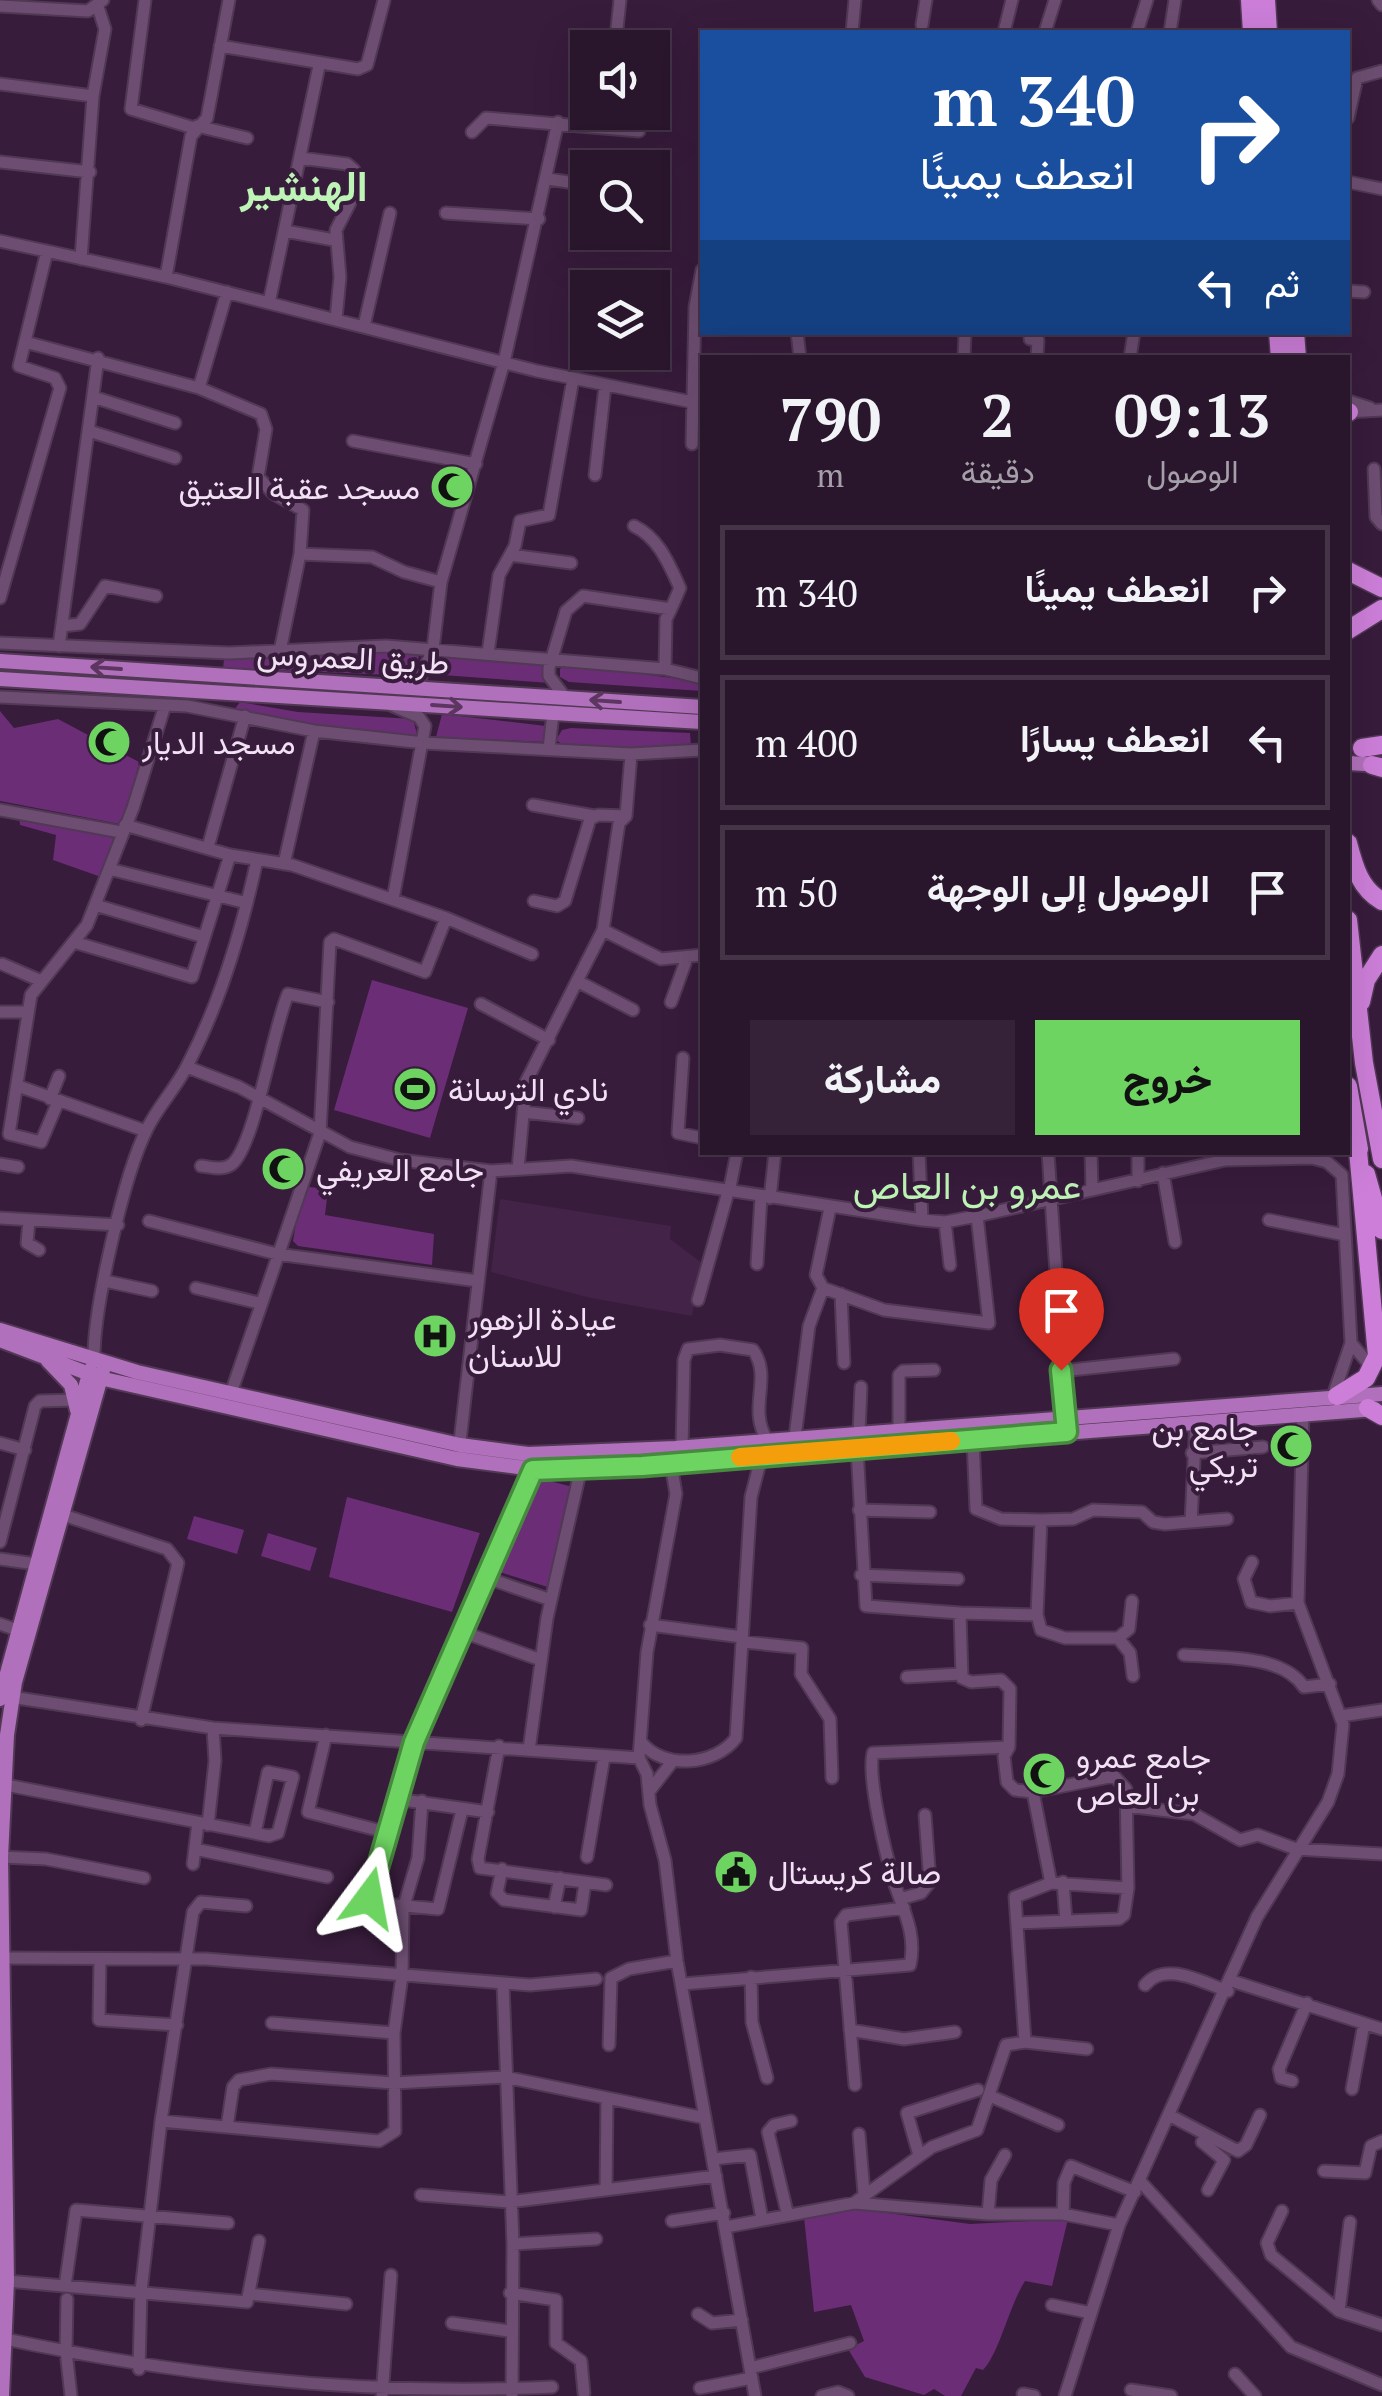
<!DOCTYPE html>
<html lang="ar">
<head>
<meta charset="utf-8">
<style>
  body { margin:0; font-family:"PT Serif",Vazirmatn,serif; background:#352238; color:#f1f3f6; direction:rtl; height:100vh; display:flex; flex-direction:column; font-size:38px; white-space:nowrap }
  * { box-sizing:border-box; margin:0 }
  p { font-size:32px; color:#a59fa9 }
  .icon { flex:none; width:55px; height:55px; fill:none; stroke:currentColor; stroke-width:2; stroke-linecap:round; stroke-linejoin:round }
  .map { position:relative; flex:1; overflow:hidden; direction:ltr }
  .drawer { position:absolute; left:700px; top:355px; width:650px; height:800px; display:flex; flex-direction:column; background:#29152c; border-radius:0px; box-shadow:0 10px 40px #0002,0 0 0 2px #453448; direction:rtl }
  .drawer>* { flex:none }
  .hud { position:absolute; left:700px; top:30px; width:650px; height:305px; border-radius:0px; box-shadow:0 10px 40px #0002,0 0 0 2px #453448; direction:rtl; background:#1a4fa0; color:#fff; overflow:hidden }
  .tools { position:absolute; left:570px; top:30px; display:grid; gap:20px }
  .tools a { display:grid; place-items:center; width:100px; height:100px; border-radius:0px; background:#29152c; box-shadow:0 10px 40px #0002,0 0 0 2px #453448; font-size:50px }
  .pin { position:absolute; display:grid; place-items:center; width:85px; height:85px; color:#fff; margin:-102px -42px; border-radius:50% 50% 50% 0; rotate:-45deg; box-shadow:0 0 10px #0007 }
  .pin .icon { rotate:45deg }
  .me { position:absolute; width:110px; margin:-55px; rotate:13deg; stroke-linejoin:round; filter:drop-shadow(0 0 8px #0008) }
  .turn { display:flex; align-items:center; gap:35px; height:210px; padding:0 50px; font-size:45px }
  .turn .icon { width:130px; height:130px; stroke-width:2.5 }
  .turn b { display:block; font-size:70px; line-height:85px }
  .then { display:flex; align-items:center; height:95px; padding:0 50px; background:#0003; gap:20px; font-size:38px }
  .eta { display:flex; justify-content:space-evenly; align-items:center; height:170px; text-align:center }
  .eta b { font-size:60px; font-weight:800; line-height:70px }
  .button { display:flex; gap:20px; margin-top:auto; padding:20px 50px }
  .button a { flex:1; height:115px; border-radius:0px; background:#6dd361; color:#111; font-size:40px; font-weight:800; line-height:115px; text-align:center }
  .button a+a { background:#352238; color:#f1f3f6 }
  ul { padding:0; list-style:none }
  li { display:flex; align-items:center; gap:30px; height:135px; margin:0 20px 15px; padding:0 30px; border:5px solid #453448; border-radius:0px }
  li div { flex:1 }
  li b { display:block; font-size:38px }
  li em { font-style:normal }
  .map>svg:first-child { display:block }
</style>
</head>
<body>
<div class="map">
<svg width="1382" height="2396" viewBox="0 0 1382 2396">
  <rect width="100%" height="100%" fill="#371c3b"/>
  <path fill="#432448" d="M 500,1199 L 671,1226 L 670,1239 L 702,1263 L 692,1316 L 591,1298 L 491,1272 Z"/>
  <path fill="#6b2d75" d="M 341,650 L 419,654 L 416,676 L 223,668 L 224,659 Z
    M 434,655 L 547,662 L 550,683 L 429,674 Z
    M 566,664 L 702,682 L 702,691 L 569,682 L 560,677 L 560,669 Z
    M 240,702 L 298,712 L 413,719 L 418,738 L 317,727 L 234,710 Z
    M 0,711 L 14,728 L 58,719 L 139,762 L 125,825 L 0,801 Z
    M 442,714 L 546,726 L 546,742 L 436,737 Z
    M 571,728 L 690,733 L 691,746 L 619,750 L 563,745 L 556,740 L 562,730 Z
    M 19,816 L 118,834 L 101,877 L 53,860 L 56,835 L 20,825 Z
    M 372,980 L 468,1008 L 430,1138 L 334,1110 Z
    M 309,1187 L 328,1189 L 325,1215 L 434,1234 L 432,1265 L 298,1246 L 293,1241 L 299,1205 Z
    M 534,1477 L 573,1487 L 551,1588 L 496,1571 Z
    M 347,1497 L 480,1533 L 452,1612 L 329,1577 Z
    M 194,1516 L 244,1530 L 237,1554 L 187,1539 Z
    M 268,1533 L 317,1548 L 310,1571 L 261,1556 Z
    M 850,2208 L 970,2224 L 1068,2219 L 1052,2286 L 1025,2281 C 1009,2306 999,2354 983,2370 L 976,2368 L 961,2396 L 945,2396 L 934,2389 L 924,2395 L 865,2377 L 848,2349 L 864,2341 L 851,2305 L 814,2312 L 804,2217 Z"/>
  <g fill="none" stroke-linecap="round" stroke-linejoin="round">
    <defs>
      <path id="minor" d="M 145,0 L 131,109 L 194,128
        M 1378,0 L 1382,5
        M 0,6 L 88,11 L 103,0
        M 922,25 L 926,0
        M 852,32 L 855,0
        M 1004,32 L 1012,0
        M 1045,32 L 1055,0
        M 1137,32 L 1147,0
        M 1170,32 L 1175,0
        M 220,46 L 358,69 L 367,65 L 384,0
        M 615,48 L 620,0
        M 0,84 L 93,96
        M 1348,118 L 1357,78 L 1382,71
        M 197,126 L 247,138
        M 472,132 L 486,118 L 639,131
        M 300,158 L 347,164 L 354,170 L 357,189 L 336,230 L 340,277 L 336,319
        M 0,162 L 90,172
        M 548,179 L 588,185
        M 1348,182 L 1382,189
        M 446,213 L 539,219
        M 285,231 L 334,240
        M 0,241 L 166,277 L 537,371 L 702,404
        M 81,259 L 93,96 L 105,29 L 98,7
        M 166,277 L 191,136 L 207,118 L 229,0
        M 1348,291 L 1364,292
        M 269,303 L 319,66
        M 364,326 L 390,213
        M 797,332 L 800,358
        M 1030,332 L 1030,339 L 1038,340 L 1037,358
        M 25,342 L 199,388 L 261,414 L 266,429 L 258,477 L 274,494 L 303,510 L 300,554 L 280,651
        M 964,358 L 965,332
        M 1130,358 L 1134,332
        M 199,388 L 227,292
        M 93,397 L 175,423
        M 1348,401 L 1370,408
        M 1348,412 L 1382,410
        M 89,431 L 175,458
        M 353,441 L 476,464
        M 692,444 L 695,307 L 702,270
        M 1374,469 L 1376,517 L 1382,524
        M 595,475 L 605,386
        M 634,526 C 659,538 669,564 680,588 L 671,609
        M 300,554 L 372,557 L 404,572 L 441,582
        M 510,555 L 571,563
        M 0,598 L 60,388 L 55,378 L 19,366 L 47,251
        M 62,626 L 80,624 L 105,586 L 156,596
        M 0,643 L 229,653 L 386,646 L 665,669 L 702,678
        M 59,646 L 98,358
        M 488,653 L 499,575 L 515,546 L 520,521 L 549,515 L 573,379
        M 416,688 L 433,649 L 441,582 L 504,362 L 558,122
        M 564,696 L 549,676 L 549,668 L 566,611 L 583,596 L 671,609 L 666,619 L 665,669
        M 0,697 L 187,706 L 314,731 L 424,743 L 631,754 L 702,750
        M 391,705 L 419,717 L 425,726 L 393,899
        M 549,749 L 553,713
        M 533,805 L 594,816
        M 0,810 L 121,832
        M 626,816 L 619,823 L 603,930 L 661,959 L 702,955
        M 125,825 L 230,855 L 292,865 L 446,918 L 532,954
        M 208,847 L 245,716
        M 284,864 L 314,731
        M 109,869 L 247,903
        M 534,901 L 557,906 L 565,901 L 590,819 L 598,815 L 626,816 L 631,754
        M 95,905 L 204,937
        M 603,930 L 577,981 L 633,1010
        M 77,943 L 192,977 L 230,855
        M 2,964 L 39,980
        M 671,1002 L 687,958
        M 481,1004 L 549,1040
        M 0,1012 L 27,1012
        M 683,1058 L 678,1133 L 702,1138
        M 187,1067 L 239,1087 L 350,1147 L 400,1160 L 491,1171 L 571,1166 L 922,1220 L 945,1222 L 977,1216 L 1225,1160 L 1312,1158
        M 18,1086 L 146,1131
        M 50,1099 L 59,1076
        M 58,1102 L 41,1142 L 9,1134 L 31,995 L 87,925 L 133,808 L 165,705
        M 523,1112 L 578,1118
        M 919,1152 L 922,1220
        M 1048,1152 L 1066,1423
        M 1091,1152 L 1092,1189
        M 1138,1152 L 1138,1181
        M 1312,1152 L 1312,1158 L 1327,1162 L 1342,1175 L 1351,1343 L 1373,1369
        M 0,1164 L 18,1167
        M 201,1166 C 211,1167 223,1171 232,1164 C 255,1145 273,1028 288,994 L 328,1002
        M 518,1169 L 526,1082 L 577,981
        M 1163,1173 L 1175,1242
        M 729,1192 L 737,1152
        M 770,1198 L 775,1152
        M 830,1208 L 816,1275 L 823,1288 L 884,1310 L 989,1323 L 977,1216
        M 0,1218 L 118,1225
        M 1269,1220 L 1345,1235
        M 29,1221 L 27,1243 L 39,1250
        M 149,1221 L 277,1254 L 478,1281
        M 945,1222 L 950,1265
        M 757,1264 L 761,1197
        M 105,1281 L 152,1291
        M 196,1288 L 259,1303
        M 841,1294 L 844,1363
        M 698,1300 L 728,1192
        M 94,1360 C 93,1310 124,1174 147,1129 C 158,1106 177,1087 188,1064 C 221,1001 242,929 257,860
        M 1061,1371 L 1174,1359
        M 231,1393 L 320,1133 L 330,942 L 334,939 L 425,972 L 446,918
        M 1333,1396 L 1351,1343
        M 899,1430 L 899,1375 L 903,1371 L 934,1370
        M 859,1433 L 861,1387
        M 795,1437 L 809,1326 L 823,1288
        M 973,1440 L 976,1509 L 1001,1519 L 1041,1520 L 1037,1615 L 1041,1630 L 1065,1638 L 1118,1638 L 1130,1653 L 1133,1676
        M 0,1443 L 25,1450
        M 682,1447 L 684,1360 L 688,1349 L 720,1345 L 753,1350 C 773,1378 747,1407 767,1440
        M 857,1448 L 866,1606 L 960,1613 L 962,1678 L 971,1682 L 1001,1680 L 1010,1689 L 1009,1747
        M 459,1450 L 491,1171
        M 1192,1453 L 1263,1447
        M 671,1464 L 676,1494 L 647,1652 L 639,1758 L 647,1774 L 650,1805 L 665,1860 L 677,1961 L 755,2396
        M 859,1510 L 930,1512
        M 63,1515 L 167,1549 L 178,1563 L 141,1720
        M 1041,1520 L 1073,1519 L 1093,1510 L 1142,1512 L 1153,1522 L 1165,1524 L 1227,1519
        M 1191,1522 L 1196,1421
        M 0,1542 L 35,1406 L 40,1401 L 75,1400
        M 0,1559 L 36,1564
        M 1252,1562 L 1244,1579 L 1251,1602 L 1270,1606 L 1298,1603
        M 861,1575 L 958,1579
        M 487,1578 L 551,1600
        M 960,1613 L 1037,1615
        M 0,1624 L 17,1630
        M 650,1625 L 742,1637
        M 460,1631 L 541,1660
        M 1118,1638 L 1129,1629 L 1132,1601
        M 744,1642 L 802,1648 L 801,1674 L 830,1719 L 832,1778
        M 1184,1655 C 1222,1658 1282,1654 1304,1687 L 1330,1684
        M 907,1677 L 960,1674
        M 11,1697 L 213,1728 L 639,1758
        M 1341,1716 L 1382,1710
        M 326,1735 L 308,1812 L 385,1832
        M 641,1742 C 663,1770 715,1766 736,1738 L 751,1497 L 762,1455
        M 499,1746 L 478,1859 L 480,1868 L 606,1885
        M 529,1750 L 547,1618 L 581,1468
        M 6,1785 L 269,1836 L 278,1833 L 293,1777 L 268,1772 L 255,1833
        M 651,1789 L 672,1762
        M 1033,1792 L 1114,1776 L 1126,1789 L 1128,1888 L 1051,1883
        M 396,1799 L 488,1812
        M 1126,1806 L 1194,1814 L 1240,1840 L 1258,1835 L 1296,1849 L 1382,1854
        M 462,1810 L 438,1909 L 373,1903 L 369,1892 L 415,1742 L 533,1469
        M 208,1825 L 215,1761 L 213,1728
        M 195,1849 L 327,1877
        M 1,1857 L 46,1859 L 144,1878
        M 587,1857 L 604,1757
        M 193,1864 L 198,1823
        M 502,1869 L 497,1893 L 504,1900 L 581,1910 L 585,1883
        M 1063,1882 L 1066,1921
        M 900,1899 L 921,1893 L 930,1882 L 925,1815
        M 554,1907 L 560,1878
        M 1017,1923 L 1119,1919 L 1124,1915 L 1128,1888
        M 2,1958 L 206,1959 L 530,1985 L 596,1979
        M 100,1959 L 99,2020 L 177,2025
        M 751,1977 L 752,2022 L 767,2078
        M 1232,1981 L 1382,2029
        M 503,1984 L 513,2244 L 512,2396
        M 682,1984 L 910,1965 C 917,1935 903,1909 894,1882 C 886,1855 867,1778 873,1753 L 1009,1747 L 1004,1756 L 1007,1782 L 1015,1790 L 1033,1792 L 1051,1883 L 1015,1897 L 1025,2042
        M 1145,1985 C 1165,1960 1203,1983 1228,1991
        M 272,2023 L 394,2033
        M 850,2030 L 904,2039 L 955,2032
        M 609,2045 L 611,1978 L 629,1969 L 677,1961
        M 1292,2081 L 1281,2078 L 1279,2069 L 1307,2003
        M 855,2085 L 841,1922 L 846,1915 L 904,1908
        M 1352,2089 L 1364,2024
        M 990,2096 L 1058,2125
        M 1171,2116 L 1238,2151 L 1246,2145 L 1260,2115
        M 161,2121 L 379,2141 L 395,2131 L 394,2033 L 402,1976 L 403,1909 L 418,1858 L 422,1801
        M 227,2127 L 233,2087 L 239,2080 L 271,2074 L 394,2083 L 505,2077 L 705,2118
        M 859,2134 L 864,2193
        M 1202,2142 L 1224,2160 L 1208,2190
        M 919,2155 L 907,2113 L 978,2090
        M 713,2159 L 750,2155 L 762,2219
        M 1324,2171 L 1365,2173 L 1371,2146 L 1382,2141
        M 1140,2181 L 1291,2347 L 1382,2385
        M 606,2190 L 607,2098
        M 421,2195 L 509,2202 L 716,2176
        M 854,2203 L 932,2147 L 977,2130 L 1006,2045 L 1025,2042 L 1087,2049
        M 1282,2211 L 1267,2243 L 1271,2255 L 1339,2311 L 1382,2325
        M 787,2212 L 768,2132 L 774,2125 L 791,2121
        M 988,2214 L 991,2180 L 1005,2155
        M 1063,2214 L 1064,2183 L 1071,2166 L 1135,2192
        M 672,2221 L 724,2213
        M 726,2227 L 854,2203 L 988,2214 L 1063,2214 L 1119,2225
        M 513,2244 L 596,2239
        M 7,2281 L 247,2302 L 259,2241
        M 65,2286 L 76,2210 L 228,2223
        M 510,2293 L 556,2300 L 556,2343 L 581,2361 L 584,2393
        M 250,2294 L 346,2304
        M 67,2299 L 66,2351 L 71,2396
        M 1052,2305 L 1091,2313
        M 1339,2311 L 1350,2222
        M 698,2314 L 712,2323 L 742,2320
        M 452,2323 L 509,2331
        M 5,2339 C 186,2377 366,2396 552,2387
        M 750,2368 L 850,2343
        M 139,2369 L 141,2291 L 161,2121 L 193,1912 L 201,1902 L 246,1906
        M 1235,2374 L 1255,2396
        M 700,2388 L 752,2378
        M 1131,2390 L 1171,2396
        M 1023,2394 L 1034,2396
        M 382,2396 L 391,2275
        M 822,2396 L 838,2392 L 848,2396
        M 1065,2396 L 1119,2225 L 1257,1917 L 1328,1802 L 1338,1774 L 1343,1724 L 1298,1603 L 1303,1413"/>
      <path id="major" d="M 0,661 L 702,707
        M 0,679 L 702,722
        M 1348,763 L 1381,765
        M 0,1330 L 137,1372 L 460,1445 L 528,1454 L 675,1448 L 1382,1394
        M 0,1340 L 100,1378 L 457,1459 L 533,1469 L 613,1468 L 1375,1409
        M 48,1361 L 71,1385 L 77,1410
        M 0,1699 L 90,1370
        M 2,2396 L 7,2281 L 1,1857 L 7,1735 L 15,1682 L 103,1370"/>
      <path id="highway" d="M 1250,0 L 1252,32
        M 1266,0 L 1268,32
        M 1278,332 L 1280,358
        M 1295,332 L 1297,358
        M 1348,412 L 1349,412
        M 1348,571 L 1382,588
        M 1348,630 L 1382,609
        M 1362,748 L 1382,745
        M 1372,765 L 1382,768
        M 1348,843 C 1354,866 1360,889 1382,901
        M 1348,920 L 1364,1063 L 1382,1159
        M 1361,1002 L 1366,980 L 1382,955
        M 1348,1086 L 1359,1149
        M 1366,1174 L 1382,1230
        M 1337,1396 L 1366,1378 L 1377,1356 L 1357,1140
        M 1368,1408 L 1382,1416"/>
    </defs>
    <use href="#minor" stroke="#513855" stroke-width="15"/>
    <use href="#major" stroke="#513855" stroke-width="18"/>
    <use href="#highway" stroke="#513855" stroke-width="21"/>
    <use href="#minor" stroke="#6d4e72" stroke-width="11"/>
    <use href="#major" stroke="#b170bb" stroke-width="14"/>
    <use href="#highway" stroke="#cc7ed8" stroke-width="18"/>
  </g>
  <defs><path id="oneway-shaft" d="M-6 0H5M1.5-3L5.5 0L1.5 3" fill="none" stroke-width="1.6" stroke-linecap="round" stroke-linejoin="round" transform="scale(2.5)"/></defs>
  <g stroke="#5c3561">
    <use href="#oneway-shaft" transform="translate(106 668) rotate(-176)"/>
    <use href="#oneway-shaft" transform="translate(605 701) rotate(-176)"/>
    <use href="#oneway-shaft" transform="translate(447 706) rotate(4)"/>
  </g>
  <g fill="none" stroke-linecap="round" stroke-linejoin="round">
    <defs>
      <path id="route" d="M 369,1898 L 414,1742 L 533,1470 L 642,1466 L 1067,1432 L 1061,1370"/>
    </defs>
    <use href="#route" stroke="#47893f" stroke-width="25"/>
    <use href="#route" stroke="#6dd361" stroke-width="18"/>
    <path stroke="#f59e0b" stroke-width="18" d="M 740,1457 L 951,1441"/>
  </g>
  <defs>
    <symbol id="mosque-disc" viewBox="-11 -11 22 22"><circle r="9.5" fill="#6dd361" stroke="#371c3b"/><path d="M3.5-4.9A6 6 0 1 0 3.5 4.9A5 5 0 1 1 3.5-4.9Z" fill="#111"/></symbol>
    <symbol id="stadium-disc" viewBox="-11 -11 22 22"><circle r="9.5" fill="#6dd361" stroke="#371c3b"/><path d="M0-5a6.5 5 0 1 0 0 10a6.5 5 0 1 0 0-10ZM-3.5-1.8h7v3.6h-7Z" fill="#111"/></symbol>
    <symbol id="hospital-disc" viewBox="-11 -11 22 22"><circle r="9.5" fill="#6dd361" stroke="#371c3b"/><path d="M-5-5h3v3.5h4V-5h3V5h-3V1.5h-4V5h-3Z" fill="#111"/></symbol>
    <symbol id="civic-disc" viewBox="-11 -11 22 22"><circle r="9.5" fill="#6dd361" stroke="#371c3b"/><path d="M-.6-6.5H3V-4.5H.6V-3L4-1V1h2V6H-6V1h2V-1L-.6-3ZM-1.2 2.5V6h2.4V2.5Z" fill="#111"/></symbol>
  </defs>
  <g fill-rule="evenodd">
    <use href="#mosque-disc" x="427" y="462" width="50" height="50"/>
    <use href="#mosque-disc" x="84" y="717" width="50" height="50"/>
    <use href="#stadium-disc" x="390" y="1064" width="50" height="50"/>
    <use href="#mosque-disc" x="258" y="1144" width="50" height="50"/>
    <use href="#hospital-disc" x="410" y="1311" width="50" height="50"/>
    <use href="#mosque-disc" x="1266" y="1421" width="50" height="50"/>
    <use href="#mosque-disc" x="1019" y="1749" width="50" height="50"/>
    <use href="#civic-disc" x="711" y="1847" width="50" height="50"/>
  </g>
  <g text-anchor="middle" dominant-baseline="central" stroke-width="8" stroke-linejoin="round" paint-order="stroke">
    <g font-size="32" fill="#f2e1f5" stroke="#371c3b" text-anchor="start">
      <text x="420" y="487" text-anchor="end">مسجد عقبة العتيق</text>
      <text x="142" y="742">مسجد الديار</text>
      <text x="448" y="1089">نادي الترسانة</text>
      <text x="316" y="1169">جامع العريفي</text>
      <text x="468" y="1318">عيادة الزهور<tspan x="468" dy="37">للاسنان</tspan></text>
      <text x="1258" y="1428" text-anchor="end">جامع بن<tspan x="1258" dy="37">تريكي</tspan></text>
      <text x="1076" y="1756">جامع عمرو<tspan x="1076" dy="37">بن العاص</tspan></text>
      <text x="768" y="1872">صالة كريستال</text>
    </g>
    <g font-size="32" fill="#f2e1f5" stroke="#371c3b">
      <text transform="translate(353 657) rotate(3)">طريق العمروس</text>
    </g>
    <g font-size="38" fill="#bef5b7" stroke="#371c3b">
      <text x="967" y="1185">عمرو بن العاص</text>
    </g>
    <g font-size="42" font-weight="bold" fill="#bef5b7" stroke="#371c3b">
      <text x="304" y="185">الهنشير</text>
    </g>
  </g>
</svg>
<div class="tools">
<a><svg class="icon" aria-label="sound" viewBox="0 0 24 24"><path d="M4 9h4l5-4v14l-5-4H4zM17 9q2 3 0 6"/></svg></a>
<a><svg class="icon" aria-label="search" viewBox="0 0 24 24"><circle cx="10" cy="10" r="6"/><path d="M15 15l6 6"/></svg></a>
<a><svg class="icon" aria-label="layers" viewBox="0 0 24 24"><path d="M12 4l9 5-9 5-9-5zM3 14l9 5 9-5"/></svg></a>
</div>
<div class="pin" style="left:1061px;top:1370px;background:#d93025"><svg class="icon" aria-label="arrive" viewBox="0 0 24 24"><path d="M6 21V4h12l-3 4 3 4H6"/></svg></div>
<svg class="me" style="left:369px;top:1898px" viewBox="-20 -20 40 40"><path d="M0-17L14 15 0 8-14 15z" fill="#6dd361" stroke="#fff" stroke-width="4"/></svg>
<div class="hud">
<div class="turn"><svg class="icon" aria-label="right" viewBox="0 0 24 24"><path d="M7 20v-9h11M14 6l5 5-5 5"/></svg><div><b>340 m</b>انعطف يمينًا</div></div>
<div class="then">ثم<svg class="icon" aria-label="left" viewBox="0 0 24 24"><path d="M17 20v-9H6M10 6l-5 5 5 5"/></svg></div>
</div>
<section class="drawer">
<div class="eta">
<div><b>09:13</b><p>الوصول</p></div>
<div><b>2</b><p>دقيقة</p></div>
<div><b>790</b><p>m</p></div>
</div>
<ul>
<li><svg class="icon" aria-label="right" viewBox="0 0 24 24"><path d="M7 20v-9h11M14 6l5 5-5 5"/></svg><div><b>انعطف يمينًا</b></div><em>340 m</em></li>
<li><svg class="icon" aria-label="left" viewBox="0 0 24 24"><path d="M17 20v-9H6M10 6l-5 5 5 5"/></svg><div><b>انعطف يسارًا</b></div><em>400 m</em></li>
<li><svg class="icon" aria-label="arrive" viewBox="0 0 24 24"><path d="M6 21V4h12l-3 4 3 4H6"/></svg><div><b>الوصول إلى الوجهة</b></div><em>50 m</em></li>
</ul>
<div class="button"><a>خروج</a><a>مشاركة</a></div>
</section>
</div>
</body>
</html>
